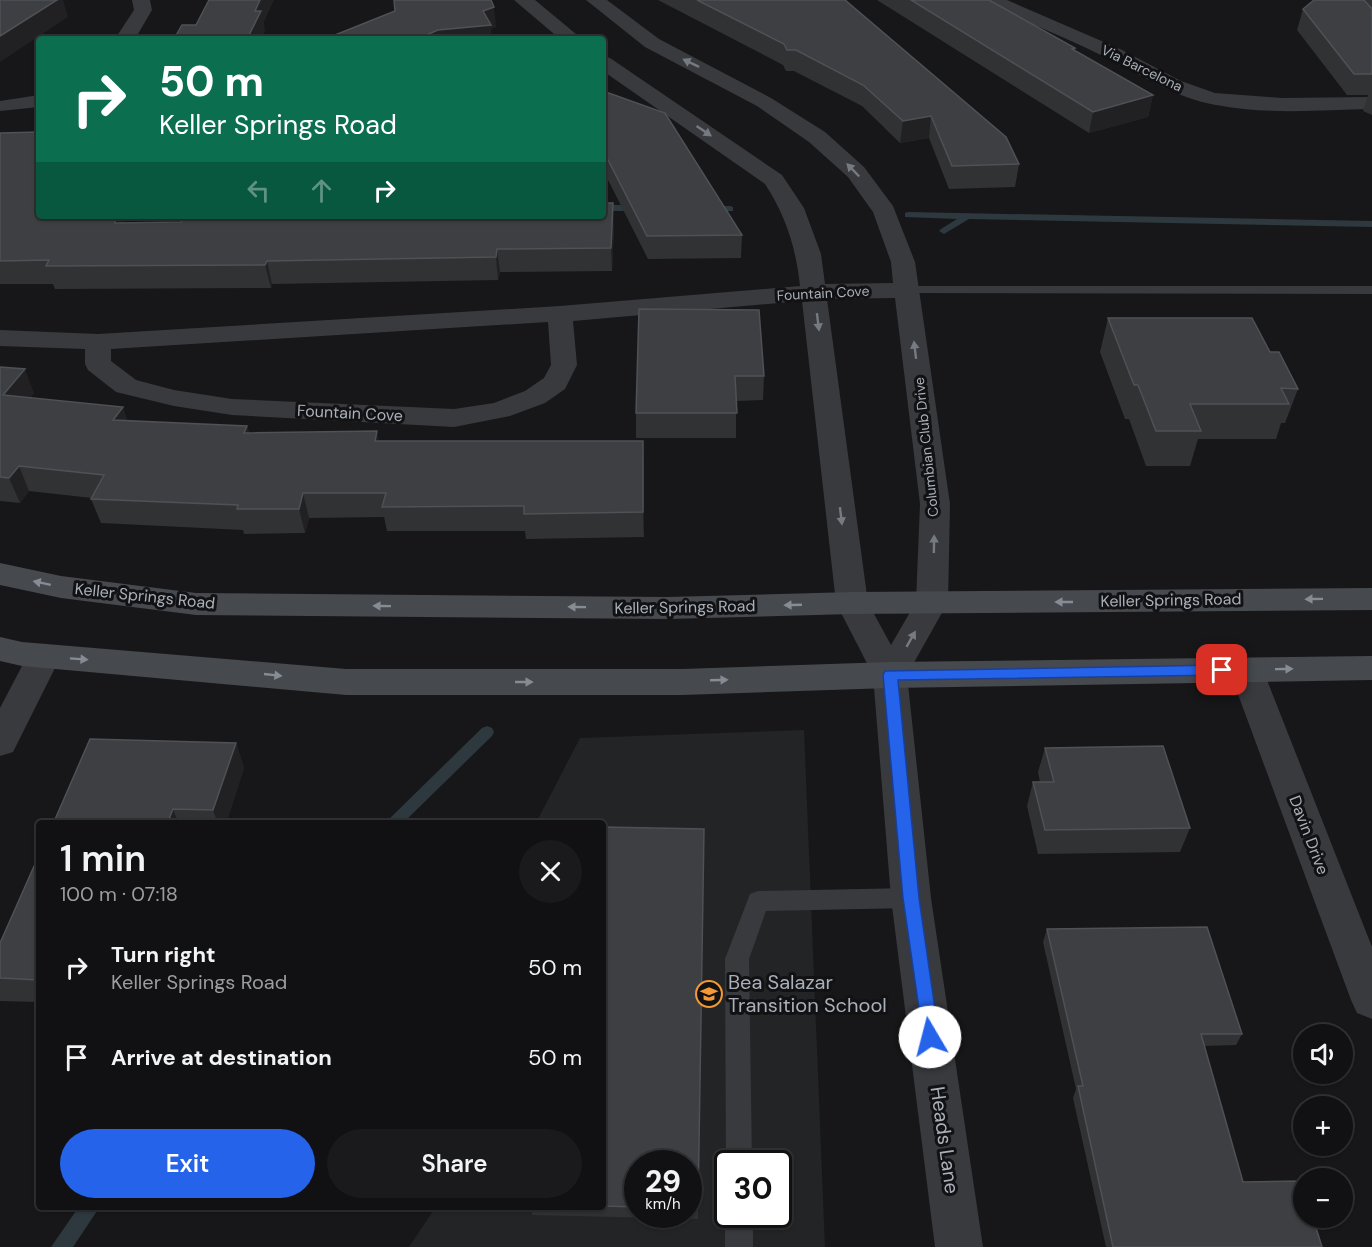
<!DOCTYPE html>
<html lang="en">
<head>
<meta charset="utf-8">
<style>
  body { margin:0; font-family:"DM Sans",sans-serif; background:#1a1a1c; color:#f1f3f6; height:100vh; display:flex; flex-direction:column; font-size:22px; white-space:nowrap }
  * { box-sizing:border-box; margin:0 }
  p { font-size:20px; color:#9c9da0 }
  .icon { flex:none; width:33px; height:33px; fill:none; stroke:currentColor; stroke-width:2; stroke-linecap:round; stroke-linejoin:round }
  .map { position:relative; flex:1; overflow:hidden }
  .details { position:absolute; left:36px; top:820px; width:570px; height:390px; display:flex; flex-direction:column; background:#111113; border-radius:6px; box-shadow:0 2px 4px #0004,0 0 0 2px #303133 }
  .details>* { flex:none }
  .hud { position:absolute; left:36px; top:36px; width:570px; height:183px; border-radius:6px; box-shadow:0 2px 4px #0004,0 0 0 2px #303133; background:#0b6e4f; color:#fff; overflow:hidden }
  .tools { position:absolute; left:1293px; top:1024px; display:grid; gap:12px }
  .tools a { display:grid; place-items:center; width:60px; height:60px; border-radius:50%; background:#111113; box-shadow:0 2px 4px #0004,0 0 0 2px #303133; font-size:30px }
  .speed { position:absolute; left:624px; top:1150px; display:flex; gap:12px; font-size:30px; font-weight:700; text-align:center }
  .speed>* { display:grid; place-content:center; width:78px; height:78px; border-radius:50%; background:#111113; box-shadow:0 2px 4px #0004,0 0 0 2px #303133; line-height:1 }
  .speed small { font-size:15px; font-weight:400 }
  .speed .limit { border:3px solid #111; border-radius:9px; background:#fff; color:#111 }
  .pin { position:absolute; display:grid; place-items:center; width:51px; height:51px; color:#fff; margin:-26px; border-radius:12px; box-shadow:0 3px 9px #0006 }
  .me { position:absolute; width:66px; margin:-33px; rotate:352deg; stroke-linejoin:round; filter:drop-shadow(0 0 4px #0008) }
  .turn { display:flex; align-items:center; gap:21px; height:126px; padding:0 24px; font-size:27px }
  .turn .icon { width:78px; height:78px; stroke-width:2.5 }
  .turn b { display:block; font-size:42px; line-height:51px }
  .lanes { display:flex; align-items:center; height:57px; padding:0 24px; background:#0003; justify-content:center; gap:30px; direction:ltr }
  .lanes .off { opacity:.35 }
  .round { display:grid; place-items:center; flex:none; width:63px; height:63px; border-radius:32px; background:#1a1a1c }
  .summary { display:flex; align-items:center; justify-content:space-between; height:102px; padding:0 24px }
  h1 { font-size:36px; font-weight:600; line-height:45px }
  .action { display:flex; gap:12px; margin-top:auto; padding:12px 24px }
  .action a { flex:1; height:69px; border-radius:36px; background:#2563eb; color:#fff; font-size:24px; font-weight:600; line-height:69px; text-align:center }
  .action a+a { background:#1a1a1c; color:#f1f3f6 }
  ul { padding:0; list-style:none }
  li { display:flex; align-items:center; gap:18px; height:90px; padding:0 24px }
  li div { flex:1 }
  li b { display:block; font-size:22px }
  li em { font-style:normal }
  .map>svg:first-child { display:block }
</style>
</head>
<body>
<div class="map">
<svg width="1372" height="1247" viewBox="0 0 1372 1247">
  <rect width="100%" height="100%" fill="#171719"/>
  <path fill="#232426" fill-rule="evenodd" d="M 804,730 L 825,1247 L 409,1247 L 435,1208 L 603,1208 L 603,824 L 536,823 L 580,738 ZM 638,1164 L 688,1164 L 688,1215 L 638,1215 ZM 728,1164 L 778,1164 L 778,1215 L 728,1215 Z"/>
  <g fill="none" stroke-linecap="round" stroke-linejoin="round">
    <path fill="#2d393e" fill-rule="evenodd" d="M 603,205 L 640,205 L 645,208 L 640,211 L 603,211 Z
      M 730,206 L 733,207 L 733,211 L 707,212 L 702,209 L 707,206 Z
      M 908,212 L 1372,221 L 1372,227 L 969,219 L 944,234 L 939,231 L 941,229 L 957,219 L 905,217 L 905,213 Z
      M 487,726 L 492,728 L 494,732 L 492,736 L 402,824 L 384,824 L 482,728 Z
      M 78,1208 L 99,1208 L 73,1247 L 51,1247 Z"/>
    <path fill="#383a3e" fill-rule="evenodd" d="M 907,286 L 1372,286 L 1372,294 L 902,293 L 900,290 L 902,287 Z
      M 911,888 L 919,891 L 923,898 L 919,905 L 911,908 L 766,911 L 749,959 L 752,1164 L 728,1164 L 728,1169 L 726,1164 L 725,959 L 750,894 L 758,891 Z
      M 728,1209 L 728,1215 L 753,1215 L 753,1247 L 725,1247 L 725,1215 Z"/>
    <path fill="#383a3e" fill-rule="evenodd" d="M 132,0 L 150,0 L 152,10 L 135,39 L 115,39 L 134,10 Z
      M 514,0 L 535,0 L 582,39 L 560,39 Z
      M 586,0 L 607,0 L 659,39 L 771,98 L 825,132 L 864,167 L 893,206 L 915,262 L 950,504 L 948,602 L 907,675 L 931,898 L 983,1247 L 935,1247 L 891,898 L 873,675 L 836,603 L 802,301 L 573,321 L 577,365 L 565,389 L 545,403 L 510,416 L 454,427 L 232,415 L 174,406 L 116,392 L 88,370 L 85,364 L 85,349 L 0,346 L 0,330 L 98,334 L 560,306 L 800,286 C 796,248 786,216 765,184 L 603,71 L 603,56 L 610,58 L 782,175 L 804,208 L 821,254 L 825,284 L 893,283 L 891,262 L 873,212 L 848,177 L 809,142 L 757,106 L 645,47 ZM 895,298 L 920,504 L 916,602 L 891,645 L 868,603 L 827,299 ZM 548,322 L 551,365 L 544,378 L 525,391 L 494,403 L 454,409 L 232,399 L 174,390 L 136,380 L 111,361 L 111,349 Z
      M 983,0 L 1007,0 L 1120,49 L 1181,81 L 1215,93 L 1282,98 L 1372,97 L 1372,109 C 1320,110 1267,115 1216,105 C 1175,98 1144,76 1107,58 C 1068,38 1026,22 985,4 Z
      M 39,95 L 39,107 L 0,111 L 0,101 Z
      M 44,644 L 56,647 L 61,656 L 13,752 L 0,756 L 0,708 L 32,647 Z
      M 1246,658 L 1258,661 L 1263,670 L 1372,947 L 1372,1019 L 1357,1013 L 1351,1000 L 1229,670 L 1234,661 Z"/>
    <path fill="#46494e" fill-rule="evenodd" d="M 0,563 L 61,576 L 196,593 L 667,597 L 852,592 L 1372,588 L 1372,610 L 852,614 L 667,619 L 196,615 L 61,598 L 0,585 Z
      M 0,637 L 22,642 L 346,669 L 682,669 L 890,662 L 1372,656 L 1372,680 L 890,688 L 682,695 L 346,695 L 22,666 L 0,661 Z"/>
  </g>
  <path fill="#303234" fill-rule="evenodd" d="M 658,0 L 846,0 L 1019,164 L 1015,187 L 949,189 L 929,138 L 900,143 L 862,106 L 794,71 L 786,71 L 783,65 Z
    M 877,0 L 989,0 L 1075,48 L 1075,50 L 1153,95 L 1148,117 L 1089,133 Z
    M 1314,0 L 1372,0 L 1372,115 L 1363,111 L 1368,95 L 1347,95 L 1297,30 L 1303,9 Z
    M 603,91 L 742,235 L 741,258 L 648,259 L 603,170 Z
    M 0,133 L 39,216 L 125,216 L 124,223 L 614,226 L 612,271 L 500,272 L 498,280 L 272,284 L 271,288 L 55,289 L 53,284 L 0,284 Z
    M 639,309 L 764,376 L 763,400 L 736,401 L 736,438 L 636,438 L 636,413 Z
    M 1108,318 L 1270,352 L 1298,389 L 1285,423 L 1281,423 L 1276,439 L 1198,439 L 1190,466 L 1146,466 L 1129,419 L 1125,419 L 1100,352 Z
    M 0,367 L 34,393 L 30,398 L 123,407 L 127,421 L 247,426 L 249,433 L 379,441 L 643,441 L 644,537 L 526,539 L 525,531 L 387,531 L 384,517 L 309,518 L 305,533 L 244,534 L 243,530 L 101,523 L 91,499 L 92,498 L 29,491 L 20,503 L 0,501 Z
    M 236,743 L 244,768 L 226,824 L 53,824 Z
    M 1045,748 L 1190,828 L 1180,852 L 1038,854 L 1027,806 L 1033,782 L 1040,782 L 1038,772 Z
    M 603,827 L 704,829 L 698,1219 L 532,1215 L 531,1208 L 603,1208 ZM 638,1164 L 688,1164 L 688,1215 L 638,1215 Z
    M 39,855 L 39,1002 L 0,1001 L 0,943 Z
    M 1047,929 L 1242,1034 L 1236,1045 L 1204,1046 L 1243,1182 L 1322,1247 L 1106,1247 L 1073,1098 L 1076,1089 L 1043,942 Z"/>
  <path fill="#212123" d="M 57,0 L 63,0 L 68,17 L 0,62 L 0,36 Z
    M 260,0 L 274,0 L 264,22 L 265,31 L 262,39 L 247,39 L 255,11 Z
    M 494,7 L 496,27 L 491,29 L 492,39 L 417,39 Z
    M 1153,95 L 1148,117 L 1089,133 L 1093,112 Z
    M 931,116 L 929,138 L 900,143 L 903,121 Z
    M 613,203 L 614,226 L 612,271 L 611,248 Z
    M 115,216 L 125,216 L 122,246 L 115,223 Z
    M 497,249 L 500,272 L 498,280 L 496,257 Z
    M 267,261 L 272,284 L 271,288 L 265,265 Z
    M 25,369 L 34,393 L 13,419 L 3,395 Z
    M 123,407 L 131,432 L 113,420 Z
    M 247,426 L 253,450 L 244,433 Z
    M 377,431 L 382,456 L 375,441 Z
    M 643,441 L 644,466 L 644,537 L 643,512 Z
    M 19,466 L 29,491 L 20,503 L 9,478 Z
    M 303,493 L 309,518 L 305,533 L 299,509 Z
    M 236,743 L 244,768 L 226,824 L 218,824 L 213,810 Z
    M 173,809 L 179,824 L 167,824 Z"/>
  <path fill="#3d3f42" stroke="#4e5155" stroke-width="1.5" d="M 0,0 L 57,0 L 0,36 Z
    M 209,0 L 260,0 L 255,11 L 261,11 L 247,39 L 174,39 L 182,25 L 196,25 Z
    M 394,0 L 491,0 L 494,7 L 483,11 L 491,25 L 438,30 L 417,39 L 325,39 L 395,11 Z
    M 697,0 L 845,0 L 1006,137 L 1019,164 L 952,166 L 931,116 L 903,121 L 863,85 L 796,50 L 787,50 L 784,44 Z
    M 911,0 L 989,0 L 1075,48 L 1072,49 L 1153,95 L 1093,112 Z
    M 1314,0 L 1364,0 L 1372,9 L 1372,74 L 1354,74 L 1303,9 Z
    M 603,91 L 665,113 L 742,235 L 647,236 L 603,150 Z
    M 39,132 L 39,216 L 115,216 L 115,223 L 181,222 L 183,217 L 293,216 L 603,216 L 603,203 L 613,203 L 611,248 L 497,249 L 496,257 L 267,261 L 265,265 L 46,266 L 49,260 L 0,261 L 0,133 Z
    M 639,309 L 759,310 L 764,376 L 735,376 L 737,413 L 636,413 Z
    M 1108,318 L 1252,318 L 1270,352 L 1279,352 L 1298,389 L 1281,388 L 1289,404 L 1190,404 L 1201,431 L 1156,431 L 1138,385 L 1134,385 Z
    M 0,367 L 25,369 L 3,395 L 123,407 L 113,420 L 247,426 L 244,433 L 377,431 L 375,441 L 643,441 L 643,512 L 524,514 L 524,506 L 382,507 L 386,493 L 303,493 L 299,509 L 237,509 L 238,505 L 91,499 L 104,475 L 19,466 L 9,478 L 0,477 Z
    M 90,739 L 236,743 L 213,810 L 173,809 L 167,824 L 53,824 Z
    M 1163,746 L 1190,828 L 1045,830 L 1033,782 L 1054,782 L 1045,748 Z
    M 603,827 L 704,829 L 698,1208 L 688,1208 L 688,1164 L 638,1164 L 638,1207 L 603,1206 Z
    M 39,855 L 39,980 L 0,978 L 0,943 Z
    M 1207,927 L 1242,1034 L 1201,1034 L 1243,1182 L 1301,1181 L 1304,1190 L 1304,1218 L 1313,1218 L 1322,1247 L 1113,1247 L 1078,1086 L 1083,1086 L 1047,929 Z"/>
  <defs><path id="oneway-solid" d="M-6-.8H1V-3.2L6.5 0L1 3.2V.8H-6Z" transform="scale(1.5)"/></defs>
  <g fill="#767b82">
    <use href="#oneway-solid" transform="translate(691 63) rotate(-154)"/>
    <use href="#oneway-solid" transform="translate(704 131) rotate(34)"/>
    <use href="#oneway-solid" transform="translate(853 170) rotate(-134)"/>
    <use href="#oneway-solid" transform="translate(818 322) rotate(83)"/>
    <use href="#oneway-solid" transform="translate(915 350) rotate(-97)"/>
    <use href="#oneway-solid" transform="translate(841 516) rotate(83)"/>
    <use href="#oneway-solid" transform="translate(934 544) rotate(-89)"/>
    <use href="#oneway-solid" transform="translate(911 639) rotate(-60)"/>
  </g>
  <g fill="#868c94">
    <use href="#oneway-solid" transform="translate(42 583) rotate(-168)"/>
    <use href="#oneway-solid" transform="translate(1314 599) rotate(179)"/>
    <use href="#oneway-solid" transform="translate(1064 602) rotate(180)"/>
    <use href="#oneway-solid" transform="translate(793 605) rotate(178)"/>
    <use href="#oneway-solid" transform="translate(382 606) rotate(-179)"/>
    <use href="#oneway-solid" transform="translate(577 607) rotate(-179)"/>
    <use href="#oneway-solid" transform="translate(79 659) rotate(4)"/>
    <use href="#oneway-solid" transform="translate(1284 669) rotate(-1)"/>
    <use href="#oneway-solid" transform="translate(273 675) rotate(6)"/>
    <use href="#oneway-solid" transform="translate(719 680) rotate(-2)"/>
    <use href="#oneway-solid" transform="translate(524 682)"/>
  </g>
  <path fill="#2563eb" stroke="#184099" stroke-width="1.5" d="M 1222,665 L 1229,670 L 1222,675 L 898,680 L 919,898 L 939,1037 L 937,1043 L 930,1045 L 924,1043 L 903,898 L 883,675 L 885,671 Z"/>
  <defs>
    <symbol id="school-ring" viewBox="-11 -11 22 22"><circle r="9.5" fill="#121214" stroke="#f49934" stroke-width="1.5"/><path d="M0-5L7-2L0 1L-7-2ZM-4 1L0 2.5L4 1V4Q0 6-4 4Z" fill="#f49934"/></symbol>
  </defs>
  <g fill-rule="evenodd">
    <use href="#school-ring" x="694" y="979" width="30" height="30"/>
  </g>
  <g text-anchor="middle" dominant-baseline="central" stroke-width="6" stroke-linejoin="round" paint-order="stroke">
    <g font-size="14" fill="#a9b0b9" stroke="#121214">
      <text transform="translate(1142 68) rotate(26)">Via Barcelona</text>
      <text transform="translate(823 293) rotate(-3)">Fountain Cove</text>
      <text transform="translate(926 447) rotate(-96)">Columbian Club Drive</text>
    </g>
    <g font-size="16" fill="#a9b0b9" stroke="#121214">
      <text transform="translate(350 413) rotate(3)">Fountain Cove</text>
      <text transform="translate(145 596) rotate(6)">Keller Springs Road</text>
      <text transform="translate(1171 600) rotate(-1)">Keller Springs Road</text>
      <text transform="translate(685 607) rotate(-1)">Keller Springs Road</text>
      <text transform="translate(1309 835) rotate(69)">Davin Drive</text>
    </g>
    <g font-size="20" fill="#a9b0b9" stroke="#121214" text-anchor="start">
      <text x="728" y="982">Bea Salazar<tspan x="728" dy="23">Transition School</tspan></text>
    </g>
    <g font-size="20" fill="#a9b0b9" stroke="#121214">
      <text transform="translate(945 1140) rotate(82)">Heads Lane</text>
    </g>
  </g>
</svg>
<div class="tools">
<a><svg class="icon" aria-label="sound" viewBox="0 0 24 24"><path d="M4 9h4l5-4v14l-5-4H4zM17 9q2 3 0 6"/></svg></a>
<a>+</a>
<a>−</a>
</div>
<div class="speed"><div>29<small>km/h</small></div><div class="limit">30</div></div>
<div class="pin" style="left:1222px;top:670px;background:#d93025"><svg class="icon" aria-label="arrive" viewBox="0 0 24 24"><path d="M6 21V4h12l-3 4 3 4H6"/></svg></div>
<svg class="me" style="left:930px;top:1037px" viewBox="-20 -20 40 40"><circle r="19" fill="#fff"/><path d="M0-13L10 11 0 6-10 11z" fill="#2563eb"/></svg>
<div class="hud">
<div class="turn"><svg class="icon" aria-label="right" viewBox="0 0 24 24"><path d="M7 20v-9h11M14 6l5 5-5 5"/></svg><div><b>50 m</b>Keller Springs Road</div></div>
<div class="lanes"><svg class="icon off" aria-label="left" viewBox="0 0 24 24"><path d="M17 20v-9H6M10 6l-5 5 5 5"/></svg><svg class="icon off" aria-label="ahead" viewBox="0 0 24 24"><path d="M12 20V5M6 11l6-6 6 6"/></svg><svg class="icon" aria-label="right" viewBox="0 0 24 24"><path d="M7 20v-9h11M14 6l5 5-5 5"/></svg></div>
</div>
<section class="details">
<div class="summary"><div><h1>1 min</h1><p>100 m · 07:18</p></div><a class="round"><svg class="icon" aria-label="close" viewBox="0 0 24 24"><path d="M6 6l12 12M18 6L6 18"/></svg></a></div>
<ul>
<li><svg class="icon" aria-label="right" viewBox="0 0 24 24"><path d="M7 20v-9h11M14 6l5 5-5 5"/></svg><div><b>Turn right</b><p>Keller Springs Road</p></div><em>50 m</em></li>
<li><svg class="icon" aria-label="arrive" viewBox="0 0 24 24"><path d="M6 21V4h12l-3 4 3 4H6"/></svg><div><b>Arrive at destination</b></div><em>50 m</em></li>
</ul>
<div class="action"><a>Exit</a><a>Share</a></div>
</section>
</div>
</body>
</html>
